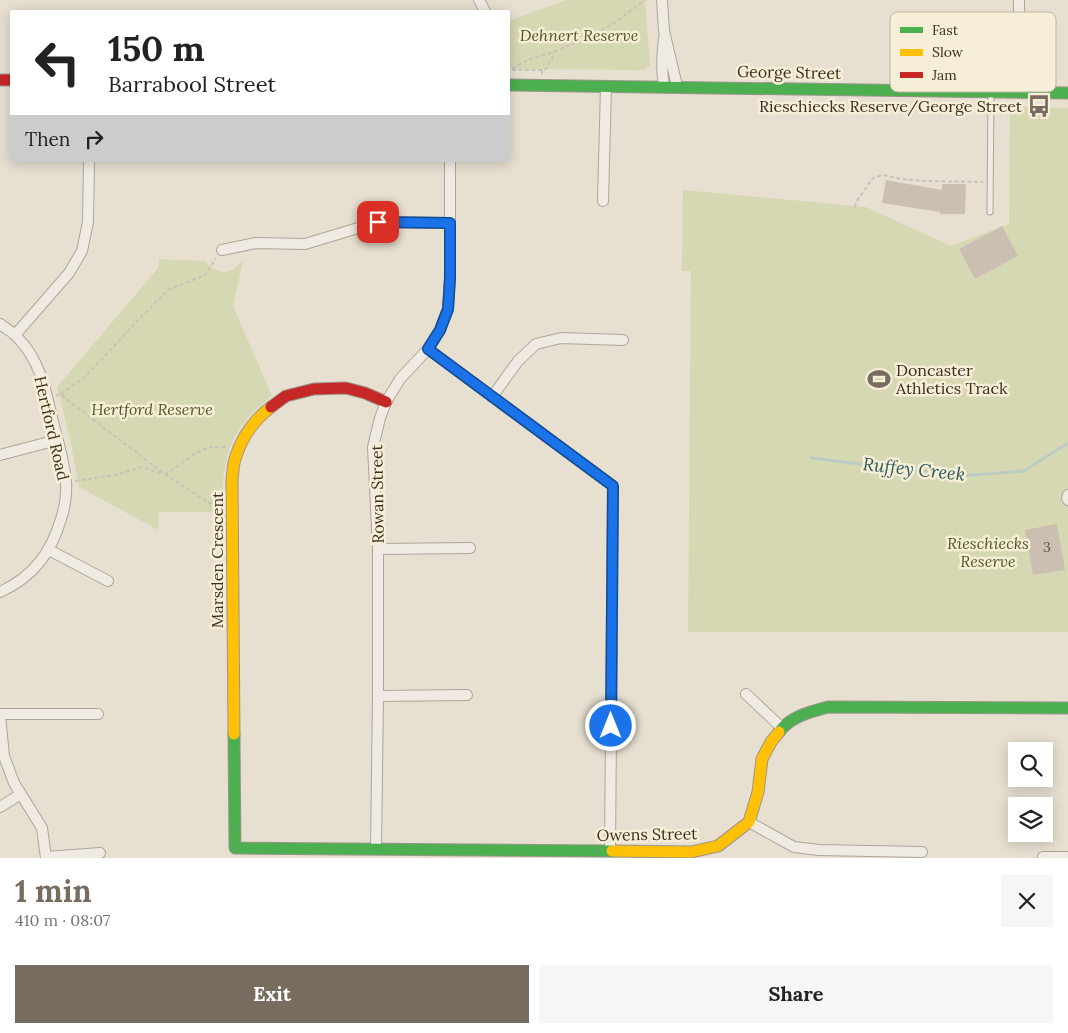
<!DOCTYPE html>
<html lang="en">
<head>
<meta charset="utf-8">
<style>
  body { margin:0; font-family:Lora,serif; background:#f6f6f6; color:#222; height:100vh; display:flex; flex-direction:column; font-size:19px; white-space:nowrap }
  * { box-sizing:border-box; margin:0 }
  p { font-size:16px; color:#767676 }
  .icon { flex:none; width:28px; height:28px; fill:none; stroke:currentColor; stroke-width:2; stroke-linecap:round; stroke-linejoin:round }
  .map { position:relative; height:858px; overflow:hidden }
  .details { display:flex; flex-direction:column; background:#fff; flex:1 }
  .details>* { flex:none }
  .banner { position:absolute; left:10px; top:10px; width:500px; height:152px; border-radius:0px; box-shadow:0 2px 12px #0003; background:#fff; color:#222; overflow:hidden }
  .controls { position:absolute; left:1008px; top:742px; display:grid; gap:10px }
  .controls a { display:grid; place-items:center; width:45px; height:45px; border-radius:0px; background:#fff; box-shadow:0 2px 12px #0003; font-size:25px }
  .pin { position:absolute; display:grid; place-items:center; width:42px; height:42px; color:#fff; margin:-21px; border-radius:10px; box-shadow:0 2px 8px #0006 }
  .me { position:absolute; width:55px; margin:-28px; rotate:0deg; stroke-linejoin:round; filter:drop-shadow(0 0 4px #0008) }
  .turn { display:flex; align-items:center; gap:18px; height:105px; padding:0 15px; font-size:22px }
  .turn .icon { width:65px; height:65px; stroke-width:2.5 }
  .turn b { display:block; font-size:35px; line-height:42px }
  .then { display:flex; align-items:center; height:48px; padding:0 15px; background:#0003; gap:10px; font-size:19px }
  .round { display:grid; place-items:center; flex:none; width:52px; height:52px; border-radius:0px; background:#f6f6f6 }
  .overview { display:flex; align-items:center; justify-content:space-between; height:85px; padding:0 15px }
  h1 { font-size:30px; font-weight:700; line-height:38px; color:#786c5e }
  .cta { display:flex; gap:10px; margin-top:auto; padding:10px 15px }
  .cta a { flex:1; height:58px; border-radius:0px; background:#786c5e; color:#fff; font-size:20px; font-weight:700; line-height:58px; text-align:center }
  .cta a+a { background:#f6f6f6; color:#222 }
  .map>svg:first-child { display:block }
</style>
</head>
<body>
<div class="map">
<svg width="1068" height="858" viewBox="0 0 1068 858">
  <rect width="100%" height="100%" fill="#e7e0d1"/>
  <path fill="#d6d7b3" d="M 566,0 L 645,0 L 650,65 L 645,70 L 509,69 L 509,21 Z
    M 1010,107 L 1068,108 L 1068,632 L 688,632 L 691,271 L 682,271 L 683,190 L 866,207 L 951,246 L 1009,224 Z
    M 159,259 L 205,261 C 213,269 223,276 234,269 C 237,267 240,263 243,261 L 233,306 L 272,396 C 249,413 232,433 226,462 C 222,477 223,496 222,512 L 159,512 L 158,530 L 79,487 L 71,444 L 57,387 L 159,267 Z"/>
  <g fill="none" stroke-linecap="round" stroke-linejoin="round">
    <path stroke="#bcccc2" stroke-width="3" d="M 811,458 L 960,476 L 1024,471 L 1068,443"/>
  </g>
  <path fill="#cbbfb2" d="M 886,180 L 942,190 L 942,184 L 966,184 L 965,214 L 940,214 L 940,212 L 882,203 Z
    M 1002,226 L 1018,256 L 975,279 L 959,249 Z
    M 1057,524 L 1065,570 L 1033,575 L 1025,530 Z"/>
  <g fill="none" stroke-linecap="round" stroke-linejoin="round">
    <defs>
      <path id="lane" d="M 990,212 L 991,92"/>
      <path id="street" d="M 479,0 L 485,11
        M 662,0 L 664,31 L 677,86
        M 664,38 C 662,54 661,70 664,86
        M 1018,92 L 1019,0
        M 603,201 L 606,86
        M 222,250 L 256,243 L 305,244 L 378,222 L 450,223
        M 0,324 C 5,328 11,331 16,336 C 40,359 46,391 53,422 C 58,441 64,461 66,481 C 67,494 65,507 61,519 C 51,553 33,577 0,592
        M 15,335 L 69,273 L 82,251 L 88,222 L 89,161
        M 428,349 L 613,486 L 610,851
        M 492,397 L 518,361 L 536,344 L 561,338 L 623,340
        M 0,455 L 57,440
        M 1068,495 L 1067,498 L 1068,500
        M 378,549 L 470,548
        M 49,550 L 108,581
        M 746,694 L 782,728
        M 378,696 L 467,695
        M 0,714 L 98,714
        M 0,716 L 4,756 L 14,783 L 42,828 L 46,858
        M 0,807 L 21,794
        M 749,822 L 794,847 L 819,850 L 922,852
        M 376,849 L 378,696 L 378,549 L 373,447 L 380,418 L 386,402 L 400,379 L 428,349 L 440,330 L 448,309 L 450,278 L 450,161
        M 46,857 L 100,853
        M 1043,857 L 1068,857"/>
      <path id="fast" d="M 509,85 L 1068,93
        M 779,732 C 791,716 810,712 828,707 L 1068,708
        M 234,734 L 235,848 L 612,851"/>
      <path id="slow" d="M 234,734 L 232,480 C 233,472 233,463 236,456 C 242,437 255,419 271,407
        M 612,851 L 691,852 L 718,846 L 749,822 L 758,792 L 762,759 L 771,742 L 779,732"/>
      <path id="jam" d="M 0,80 L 11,80
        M 271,407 L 286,396 L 314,389 L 346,388 L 365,393 L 386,402"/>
    </defs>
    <use href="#lane" stroke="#ada599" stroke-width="7"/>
    <use href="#street" stroke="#ada599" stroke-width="12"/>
    <use href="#fast" stroke="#9c958a" stroke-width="13"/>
    <use href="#slow" stroke="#9c958a" stroke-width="13"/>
    <use href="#jam" stroke="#9c958a" stroke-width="13"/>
    <path stroke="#c8c2b9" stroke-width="2" stroke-dasharray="4 2.5" stroke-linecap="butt" d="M 542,70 L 511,70 L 520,64 L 530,59 L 554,52 L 601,31 L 617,21 L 645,0
      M 542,74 L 542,70 L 545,70 L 552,59 L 554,52
      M 855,207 L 856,202 L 873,178 L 883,175 L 901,179 L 926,181 L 983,182
      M 61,394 L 85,377 L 141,317 L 168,290 L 205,275 L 216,258
      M 56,396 L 60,394 L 159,470 L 209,503 L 220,505
      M 165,475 L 197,452 L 212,447 L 227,447
      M 75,481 L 115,475 L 142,467 L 160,473"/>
    <use href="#lane" stroke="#efebe3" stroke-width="5"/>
    <use href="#street" stroke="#efebe3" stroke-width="10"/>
    <use href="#fast" stroke="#4caf50" stroke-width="11"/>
    <use href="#slow" stroke="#ffc107" stroke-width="11"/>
    <use href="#jam" stroke="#c62828" stroke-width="11"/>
  </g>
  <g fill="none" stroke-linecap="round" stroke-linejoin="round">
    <defs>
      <path id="route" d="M 378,222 L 450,223 L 450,278 L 448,309 L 440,330 L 428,349 L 613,486 L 611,726"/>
    </defs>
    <use href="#route" stroke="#114b97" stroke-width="12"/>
    <use href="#route" stroke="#1a73e8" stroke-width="9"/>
  </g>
  <defs>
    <symbol id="bus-bare" viewBox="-9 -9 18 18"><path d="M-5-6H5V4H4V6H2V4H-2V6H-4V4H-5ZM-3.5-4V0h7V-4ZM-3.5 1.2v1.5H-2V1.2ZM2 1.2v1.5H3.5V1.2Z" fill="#786c5e" stroke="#f7eed8" stroke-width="2.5" paint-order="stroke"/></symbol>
    <symbol id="stadium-bare" viewBox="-9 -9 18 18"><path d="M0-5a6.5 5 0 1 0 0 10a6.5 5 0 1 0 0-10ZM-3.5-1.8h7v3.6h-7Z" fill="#786c5e" stroke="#f7eed8" stroke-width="2.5" paint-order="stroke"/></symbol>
  </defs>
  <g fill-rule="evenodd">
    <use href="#bus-bare" x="1023" y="90" width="32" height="32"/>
    <use href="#stadium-bare" x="863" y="363" width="32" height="32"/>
  </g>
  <g text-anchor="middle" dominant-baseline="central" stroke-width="5" stroke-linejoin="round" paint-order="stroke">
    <g font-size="14" fill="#605244">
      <text x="1047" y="547">3</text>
    </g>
    <g font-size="16" font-style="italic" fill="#4d5a26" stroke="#f7eed8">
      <text x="579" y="35">Dehnert Reserve</text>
      <text x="152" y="409">Hertford Reserve</text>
      <text x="988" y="543">Rieschiecks<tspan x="988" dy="18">Reserve</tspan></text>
    </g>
    <g font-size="16" fill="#3d2e20" stroke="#f7eed8">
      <text transform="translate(789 72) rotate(1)">George Street</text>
      <text transform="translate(52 428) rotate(77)">Hertford Road</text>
      <text transform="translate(377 494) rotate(-91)">Rowan Street</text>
      <text transform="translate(217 560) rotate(-90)">Marsden Crescent</text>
      <text transform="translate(647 834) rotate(-1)">Owens Street</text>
    </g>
    <g font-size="16" fill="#3d2e20" stroke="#f7eed8" text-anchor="end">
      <text x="1022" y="106">Rieschiecks Reserve/George Street</text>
      <text x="896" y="370" text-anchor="start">Doncaster<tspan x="896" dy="18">Athletics Track</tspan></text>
    </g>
    <g font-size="18" font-style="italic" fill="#2f5d5a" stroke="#f7eed8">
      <text transform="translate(914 469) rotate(6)">Ruffey Creek</text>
    </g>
  </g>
  <rect x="890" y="12" width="166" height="80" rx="8" fill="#f7eed8" stroke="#bfb4a1" stroke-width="1"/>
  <rect x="900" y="27" width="23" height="6" fill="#4caf50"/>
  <rect x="900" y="49" width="23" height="7" fill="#ffc107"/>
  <rect x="900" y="72" width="23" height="6" fill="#c62828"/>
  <g font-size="14" fill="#3d2e20">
    <text x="932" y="35">Fast</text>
    <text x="932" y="57">Slow</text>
    <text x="932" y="80">Jam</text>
  </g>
</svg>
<div class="controls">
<a><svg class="icon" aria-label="search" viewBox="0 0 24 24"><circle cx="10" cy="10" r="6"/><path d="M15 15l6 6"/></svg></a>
<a><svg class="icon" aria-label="layers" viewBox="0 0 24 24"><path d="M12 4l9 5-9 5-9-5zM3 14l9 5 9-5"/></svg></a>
</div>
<div class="pin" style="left:378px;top:222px;background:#d93025"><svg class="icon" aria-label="arrive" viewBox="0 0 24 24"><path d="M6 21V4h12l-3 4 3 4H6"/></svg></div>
<svg class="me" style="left:611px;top:726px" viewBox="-20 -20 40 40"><circle r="17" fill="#1a73e8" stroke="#fff" stroke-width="3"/><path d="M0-11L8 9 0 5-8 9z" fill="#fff"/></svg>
<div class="banner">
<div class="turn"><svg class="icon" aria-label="left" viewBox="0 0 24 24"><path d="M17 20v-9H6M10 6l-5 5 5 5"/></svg><div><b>150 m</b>Barrabool Street</div></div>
<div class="then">Then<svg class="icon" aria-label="right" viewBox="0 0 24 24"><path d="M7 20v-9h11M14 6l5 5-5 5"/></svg></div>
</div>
</div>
<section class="details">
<div class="overview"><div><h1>1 min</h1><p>410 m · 08:07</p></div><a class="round"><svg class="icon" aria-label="close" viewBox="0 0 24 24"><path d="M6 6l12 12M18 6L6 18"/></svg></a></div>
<div class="cta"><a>Exit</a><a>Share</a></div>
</section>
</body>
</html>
